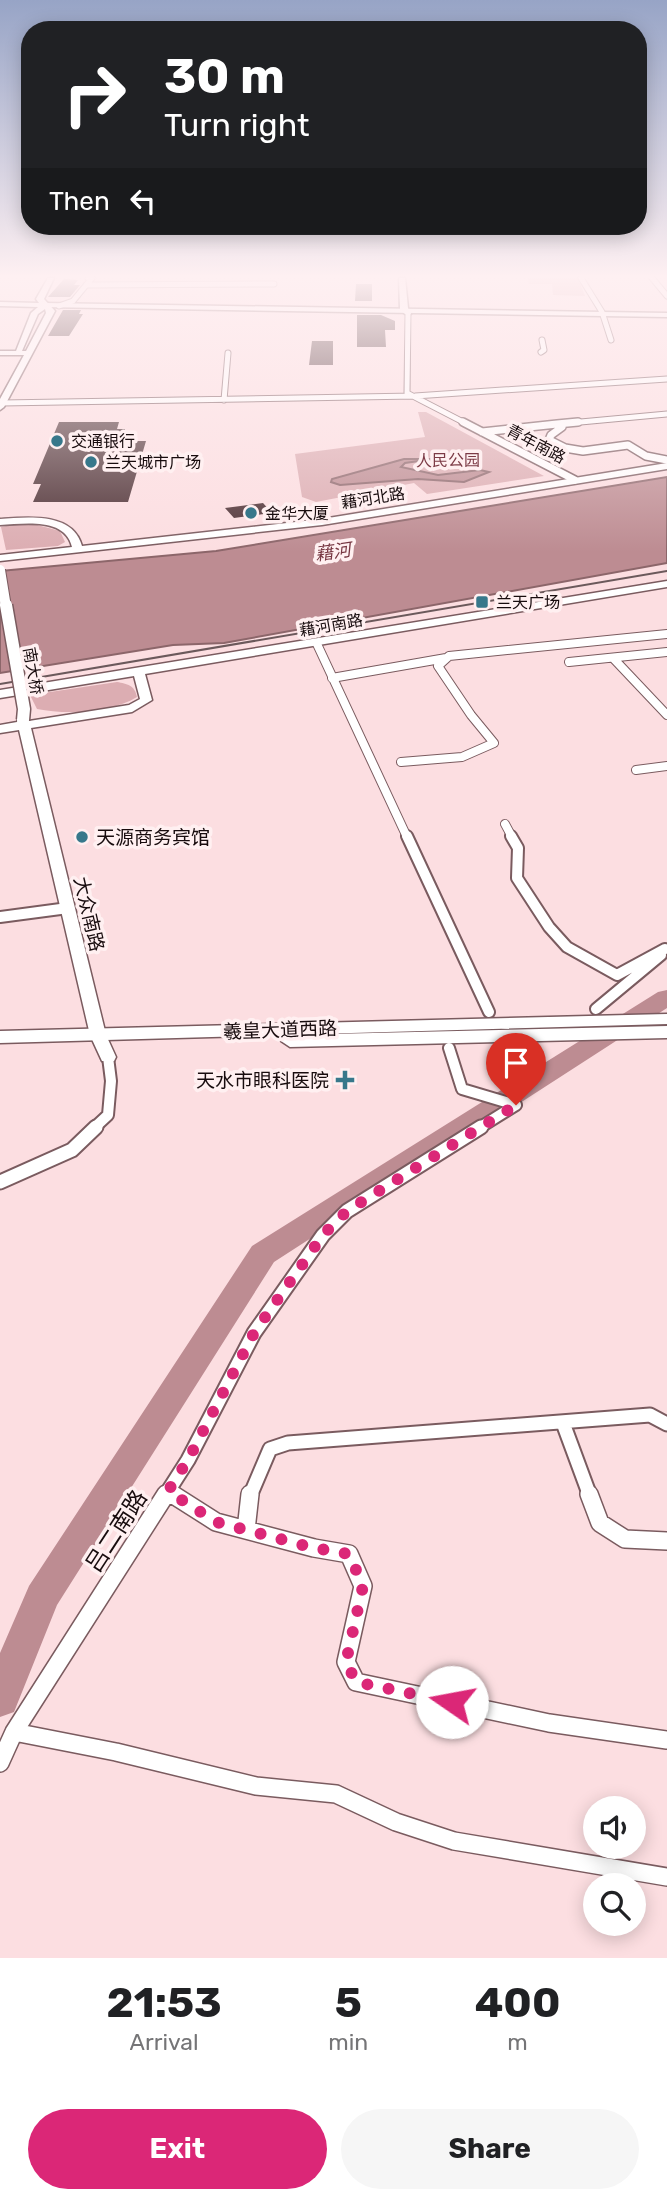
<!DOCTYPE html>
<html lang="en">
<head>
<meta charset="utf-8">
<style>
  body { margin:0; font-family:Rubik,"Noto Sans SC",sans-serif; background:#f6f6f6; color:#202124; height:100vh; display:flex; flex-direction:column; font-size:26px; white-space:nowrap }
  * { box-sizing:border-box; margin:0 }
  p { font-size:23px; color:#757577 }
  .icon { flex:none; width:38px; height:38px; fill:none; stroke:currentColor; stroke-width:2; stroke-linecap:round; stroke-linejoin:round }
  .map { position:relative; height:1958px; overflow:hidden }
  .details { display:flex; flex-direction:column; background:#fff; flex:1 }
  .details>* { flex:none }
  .top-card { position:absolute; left:21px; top:21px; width:626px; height:214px; border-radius:28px; box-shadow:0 4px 18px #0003; background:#202124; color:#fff; overflow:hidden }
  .buttons { position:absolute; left:583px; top:1796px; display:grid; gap:14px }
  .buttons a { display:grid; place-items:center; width:63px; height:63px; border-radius:50%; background:#fff; box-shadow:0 4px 18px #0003; font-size:35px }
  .pin { position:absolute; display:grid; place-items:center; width:60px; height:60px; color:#fff; margin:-72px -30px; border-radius:50% 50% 50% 0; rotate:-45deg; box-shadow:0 0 7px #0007 }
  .pin .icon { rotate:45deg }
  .me { position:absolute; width:77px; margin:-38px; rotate:282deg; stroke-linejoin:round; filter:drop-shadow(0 0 5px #0008) }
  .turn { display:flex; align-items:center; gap:24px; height:147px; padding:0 28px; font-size:32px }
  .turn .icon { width:91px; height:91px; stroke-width:2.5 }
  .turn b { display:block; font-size:49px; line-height:60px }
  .then { display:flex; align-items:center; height:66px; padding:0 28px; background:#0003; gap:14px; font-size:26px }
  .eta { display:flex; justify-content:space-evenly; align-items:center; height:119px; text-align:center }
  .eta b { font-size:42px; font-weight:700; line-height:49px }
  .cta { display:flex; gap:14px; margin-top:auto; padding:14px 28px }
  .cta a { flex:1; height:80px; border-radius:42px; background:#db2777; color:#fff; font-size:28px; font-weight:700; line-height:80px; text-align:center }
  .cta a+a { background:#f6f6f6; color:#202124 }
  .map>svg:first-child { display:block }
</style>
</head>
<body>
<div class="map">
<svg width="667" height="1958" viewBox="0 0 667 1958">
  <rect width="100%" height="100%" fill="#fcdee1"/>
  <path fill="#dcadb2" d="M 528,278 L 578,278 L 585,296 L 553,295 L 552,284 L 529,284 Z
    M 418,412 L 426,412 L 544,476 L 427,494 L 414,483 L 316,502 L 302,497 L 295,454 L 425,437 Z
    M 26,522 L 60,531 L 65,542 L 58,546 L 6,550 L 1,527 Z
    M 117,682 C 127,684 135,685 137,697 C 111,713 67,715 37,709 L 30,695 Z"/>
  <path fill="#bd8c92" stroke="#8c666a" stroke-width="2" d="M 404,459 L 433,459 L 405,463 L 401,467 L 438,475 L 480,470 L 489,472 L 464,482 L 418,479 L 340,485 L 331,482 L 332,479 Z
    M 667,477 L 667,563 L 224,643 L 173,645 L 0,673 L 0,571 L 216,551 Z"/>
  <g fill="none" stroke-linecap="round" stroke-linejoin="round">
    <path fill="#bd8c92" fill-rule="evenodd" d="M 667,990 L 667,1008 L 274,1262 L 57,1605 L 14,1712 L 0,1717 L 0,1653 L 29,1586 L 252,1246 L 658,992 Z"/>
  </g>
  <path fill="#4d3135" d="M 64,279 L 78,280 L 74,285 L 80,285 L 70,297 L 48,297 Z
    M 356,284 L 372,284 L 372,301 L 355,301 Z
    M 63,310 L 81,310 L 79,314 L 83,314 L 69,336 L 48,336 Z
    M 357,315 L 381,315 L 395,321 L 395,330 L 385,330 L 386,347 L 357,347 Z
    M 312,341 L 333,341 L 333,365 L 309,365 Z
    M 59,422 L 119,422 L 117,429 L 125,429 L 122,441 L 146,441 L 128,502 L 33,502 L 41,484 L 33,484 Z
    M 263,503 L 272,513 L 234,518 L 225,508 Z"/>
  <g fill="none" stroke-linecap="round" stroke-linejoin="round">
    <defs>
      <path id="minor-far5" d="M 581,278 L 602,312 L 611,340
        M 652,278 L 667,296
        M 86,285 L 274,284
        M 59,306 L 73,301 L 92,278 L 88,278
        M 408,312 L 407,393 L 467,424
        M 541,352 L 544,350 L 542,340
        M 224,400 L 228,353
        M 2,403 L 415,396 L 667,379
        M 559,424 L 667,414"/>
      <path id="minor-far4" d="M 463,422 L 575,480
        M 578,422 L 557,424 L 562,427 L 551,435 L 549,440 L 565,448 L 583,451 L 628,445 L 646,456 L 667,460
        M 482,432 L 557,424"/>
      <path id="minor-far3" d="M 317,644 L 407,837
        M 613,658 L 667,715
        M 569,662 L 667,652
        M 332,678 L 446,658
        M 401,762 L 462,757 L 494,743 L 471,715 L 438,666 L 449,656 L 667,634
        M 636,770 L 667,766
        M 505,824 L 512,837"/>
      <path id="minor-far2" d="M 407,836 L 489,1012
        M 511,836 L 518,848 L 517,878 L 549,927 L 567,947 L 617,975 L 665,949
        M 0,917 L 68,908
        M 596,1009 L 661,955
        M 449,1048 L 462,1089 L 516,1105
        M 94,1128 L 108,1115 L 111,1081 L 108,1057
        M 479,1128 L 516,1105"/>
      <path id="minor-far1" d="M 0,1182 L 72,1150 L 96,1127
        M 563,1423 L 590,1496
        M 168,1491 L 175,1496
        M 165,1496 L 188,1460 L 254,1333 L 323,1235 L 347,1211 L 481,1127
        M 250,1496 L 270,1449 L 288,1443 L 650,1415 L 667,1424"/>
      <path id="minor" d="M 172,1494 L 216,1522 L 314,1548 L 349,1554 L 363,1586 L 346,1662 L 356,1682 L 549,1723 L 667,1740
        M 589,1494 L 600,1523 L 625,1539 L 667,1541
        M 246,1530 L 250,1494
        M 14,1732 L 116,1752 L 256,1786 L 336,1794 L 396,1822 L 454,1841 L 667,1877
        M 0,1763 L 14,1732 L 166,1494"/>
      <path id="secondary" d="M 48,278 L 54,278 L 44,299 L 55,311 L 4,407 L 0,410 L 0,399 L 24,355 L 0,355 L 0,351 L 16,351 L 31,313 L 38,307 L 0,306 L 0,302 L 39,303 L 36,299 ZM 45,309 L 46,313 L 26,351 L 22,351 L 38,314 Z
        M 399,278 L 405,278 L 408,308 L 411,314 L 405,314 L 400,309 Z
        M 667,463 L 667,469 L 322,525 L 0,561 L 0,555 L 72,547 C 65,517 24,524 0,525 L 0,519 C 28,517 73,512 82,546 L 322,519 Z
        M 667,581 L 667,587 L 145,674 L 152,700 L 132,712 L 31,728 L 106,1035 L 116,1057 L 114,1061 L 102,1061 L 90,1035 L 19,730 L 0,733 L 0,725 L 17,722 L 19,717 L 23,716 L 29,721 L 129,705 L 140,699 L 134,676 L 0,698 L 0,690 Z"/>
      <path id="primary" d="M 45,303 L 667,313 L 667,317 L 42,307 Z
        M 667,1014 L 667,1024 L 0,1043 L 0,1031 Z
        M 667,1026 L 667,1038 L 290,1047 L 281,1041 L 290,1035 Z"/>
    </defs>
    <use href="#minor-far5" stroke="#7a5b5f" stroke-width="7"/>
    <use href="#minor-far4" stroke="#7a5b5f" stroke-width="10"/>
    <use href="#minor-far3" stroke="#7a5b5f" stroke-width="10"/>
    <use href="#minor-far2" stroke="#7a5b5f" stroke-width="14"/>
    <use href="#minor-far1" stroke="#7a5b5f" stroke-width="17"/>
    <use href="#minor" stroke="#7a5b5f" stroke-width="20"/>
    <use href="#secondary" stroke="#7a5b5f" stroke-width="3"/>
    <use href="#primary" stroke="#7a5b5f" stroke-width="3"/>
    <use href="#minor-far5" stroke="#fff" stroke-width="5"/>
    <use href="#minor-far4" stroke="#fff" stroke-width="7"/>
    <use href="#minor-far3" stroke="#fff" stroke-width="8"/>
    <use href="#minor-far2" stroke="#fff" stroke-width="10"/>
    <use href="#minor-far1" stroke="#fff" stroke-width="13"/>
    <use href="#minor" stroke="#fff" stroke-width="17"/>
    <use href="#secondary" fill="#fff" fill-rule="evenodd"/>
    <use href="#primary" fill="#fff" fill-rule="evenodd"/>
    <path stroke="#6b595b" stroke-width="2" d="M 0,684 L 667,571"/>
    <defs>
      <path id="secondary-bridge-far1" d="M 0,570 L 6,607"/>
      <path id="secondary-bridge" d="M 6,605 L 24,709 L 23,720"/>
    </defs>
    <use href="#secondary-bridge-far1" stroke="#7a5b5f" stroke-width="12" stroke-linecap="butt"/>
    <use href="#secondary-bridge" stroke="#7a5b5f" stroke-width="15" stroke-linecap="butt"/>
    <use href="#secondary-bridge-far1" stroke="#fff" stroke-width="10"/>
    <use href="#secondary-bridge" stroke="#fff" stroke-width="12"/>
  </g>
  <linearGradient id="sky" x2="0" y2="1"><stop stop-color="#97a4c6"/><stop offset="0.5" stop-color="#fef0f2"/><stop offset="1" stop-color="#fef0f2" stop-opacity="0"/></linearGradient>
  <rect width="667" height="552" fill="url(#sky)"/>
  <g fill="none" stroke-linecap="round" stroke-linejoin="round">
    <path stroke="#db2777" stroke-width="12" stroke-dasharray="0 21.6" d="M 452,1702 L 356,1682 L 346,1662 L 363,1586 L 349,1554 L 314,1548 L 216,1522 L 168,1491 L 188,1460 L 254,1333 L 323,1235 L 347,1211 L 516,1105"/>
  </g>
  <g fill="#37788b" stroke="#fff0f1" stroke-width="2.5">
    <circle cx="57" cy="441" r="7"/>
    <circle cx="91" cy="462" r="7"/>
    <circle cx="251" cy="513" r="7"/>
    <rect x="475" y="595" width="14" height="14" rx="3.5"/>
    <circle cx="82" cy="837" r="7"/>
    <path d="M341.5 1069.5h7v7h7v7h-7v7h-7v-7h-7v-7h7z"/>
  </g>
  <g text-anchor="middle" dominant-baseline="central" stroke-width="7" stroke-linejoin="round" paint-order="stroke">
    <g font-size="16" fill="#180c0e" stroke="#fff0f1" text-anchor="start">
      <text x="71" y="441">交通银行</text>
      <text x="105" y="462">兰天城市广场</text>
      <text x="265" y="513">金华大厦</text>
      <text x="496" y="602">兰天广场</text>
    </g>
    <g font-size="16" fill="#180c0e" stroke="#fff0f1">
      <text transform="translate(536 444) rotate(28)">青年南路</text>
      <text transform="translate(373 498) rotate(-9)">藉河北路</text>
      <text transform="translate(331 625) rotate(-10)">藉河南路</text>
      <text transform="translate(33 671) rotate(80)">南大桥</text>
    </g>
    <g font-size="16" fill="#7c3b46" stroke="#fff0f1">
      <text x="448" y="460">人民公园</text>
    </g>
    <g font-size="18" font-style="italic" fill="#773742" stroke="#fff0f1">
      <text transform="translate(333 552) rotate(-8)">藉河</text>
    </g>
    <g font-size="19" fill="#180c0e" stroke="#fff0f1" text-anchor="start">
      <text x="96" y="837">天源商务宾馆</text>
      <text x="329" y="1080" text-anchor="end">天水市眼科医院</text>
    </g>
    <g font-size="19" fill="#180c0e" stroke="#fff0f1">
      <text transform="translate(89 914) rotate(77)">大众南路</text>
      <text transform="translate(280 1030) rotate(-2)">羲皇大道西路</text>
    </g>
    <g font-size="23" fill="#180c0e" stroke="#fff0f1">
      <text transform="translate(116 1531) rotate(-57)">吕二南路</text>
    </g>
  </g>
</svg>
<div class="buttons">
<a><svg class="icon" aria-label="sound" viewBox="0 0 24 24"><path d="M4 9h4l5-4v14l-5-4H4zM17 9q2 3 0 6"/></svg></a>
<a><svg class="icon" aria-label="search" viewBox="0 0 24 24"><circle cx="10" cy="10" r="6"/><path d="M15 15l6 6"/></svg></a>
</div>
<div class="pin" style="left:516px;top:1105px;background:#d93025"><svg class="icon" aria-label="arrive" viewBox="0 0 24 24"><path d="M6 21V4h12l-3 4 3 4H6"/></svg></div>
<svg class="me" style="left:452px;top:1702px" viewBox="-20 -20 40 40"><circle r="19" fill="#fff"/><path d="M0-13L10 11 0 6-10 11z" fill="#db2777"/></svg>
<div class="top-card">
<div class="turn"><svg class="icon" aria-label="right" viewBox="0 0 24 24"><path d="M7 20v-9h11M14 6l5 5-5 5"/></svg><div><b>30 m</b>Turn right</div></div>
<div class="then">Then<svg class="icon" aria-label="left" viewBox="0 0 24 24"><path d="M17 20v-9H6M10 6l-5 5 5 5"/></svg></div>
</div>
</div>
<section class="details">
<div class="eta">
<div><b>21:53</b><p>Arrival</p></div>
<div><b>5</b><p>min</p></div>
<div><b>400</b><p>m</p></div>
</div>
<div class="cta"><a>Exit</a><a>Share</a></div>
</section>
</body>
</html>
